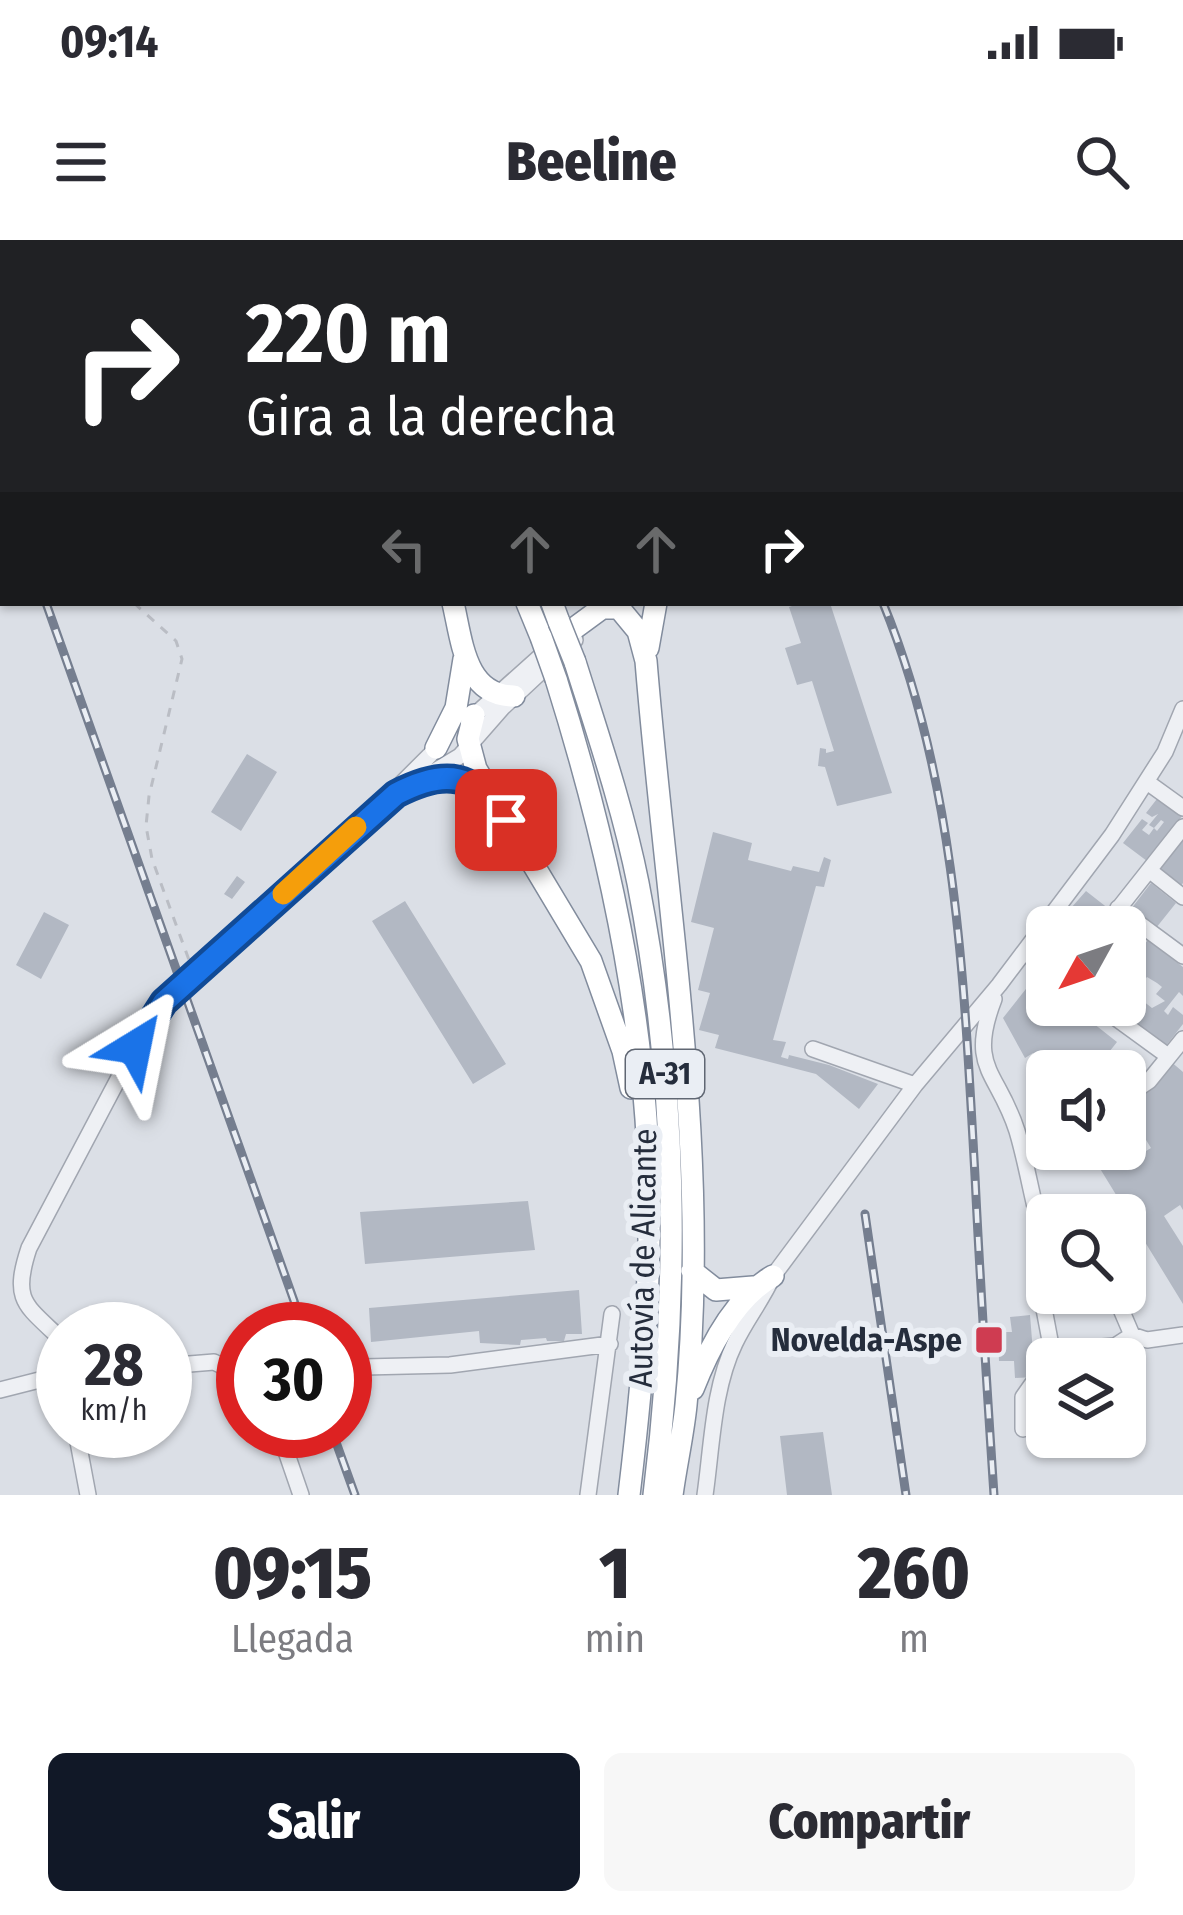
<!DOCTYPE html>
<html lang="es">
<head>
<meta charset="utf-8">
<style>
  body { margin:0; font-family:"Fira Sans Condensed",sans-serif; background:#f7f7f7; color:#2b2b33; height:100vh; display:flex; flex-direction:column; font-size:45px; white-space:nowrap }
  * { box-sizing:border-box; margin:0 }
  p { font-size:39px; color:#7c7c81 }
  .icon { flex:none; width:66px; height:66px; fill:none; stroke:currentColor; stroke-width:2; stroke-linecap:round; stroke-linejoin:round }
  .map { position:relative; height:1255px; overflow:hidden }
  .side { display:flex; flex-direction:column; background:#fff; flex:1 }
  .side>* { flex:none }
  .banner { position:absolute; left:0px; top:0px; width:1185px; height:366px; box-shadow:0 3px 9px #0004; background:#202124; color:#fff; overflow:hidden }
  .needle { width:78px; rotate:230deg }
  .tools { position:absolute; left:1026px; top:666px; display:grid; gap:24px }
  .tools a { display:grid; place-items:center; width:120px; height:120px; border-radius:18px; background:#fff; box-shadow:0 3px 9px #0004; font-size:60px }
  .speed { position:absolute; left:36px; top:1062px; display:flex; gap:24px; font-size:60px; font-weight:700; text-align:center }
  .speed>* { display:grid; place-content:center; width:156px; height:156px; border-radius:50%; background:#fff; box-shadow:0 3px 9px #0004; line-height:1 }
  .speed small { font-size:30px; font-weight:400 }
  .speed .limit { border:18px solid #d22; background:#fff; color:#111 }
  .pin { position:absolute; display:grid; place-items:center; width:102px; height:102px; color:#fff; margin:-51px; border-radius:24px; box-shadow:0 6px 18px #0006 }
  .me { position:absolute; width:132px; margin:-66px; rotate:35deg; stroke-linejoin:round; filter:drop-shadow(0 0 9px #0008) }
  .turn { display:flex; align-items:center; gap:42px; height:252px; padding:0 48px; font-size:54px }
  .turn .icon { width:156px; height:156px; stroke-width:2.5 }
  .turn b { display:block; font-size:84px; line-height:102px }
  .lanes { display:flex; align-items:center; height:114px; padding:0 48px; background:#0003; justify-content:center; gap:60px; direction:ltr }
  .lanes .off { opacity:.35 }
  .eta { display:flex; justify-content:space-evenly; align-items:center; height:204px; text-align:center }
  .eta b { font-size:72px; font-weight:800; line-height:84px }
  .button { display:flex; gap:24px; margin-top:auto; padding:24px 48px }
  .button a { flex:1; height:138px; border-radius:18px; background:#111827; color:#fff; font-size:48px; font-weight:800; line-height:138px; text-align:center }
  .button a+a { background:#f7f7f7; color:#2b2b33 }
  .status { display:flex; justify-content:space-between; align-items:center; height:84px; padding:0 60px; background:#fff; direction:ltr }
  .status svg { height:33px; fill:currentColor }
  header { display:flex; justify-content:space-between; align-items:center; height:156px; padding:0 48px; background:#fff; font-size:54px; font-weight:800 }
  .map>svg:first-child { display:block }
</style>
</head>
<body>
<div class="status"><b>09:14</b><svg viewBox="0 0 49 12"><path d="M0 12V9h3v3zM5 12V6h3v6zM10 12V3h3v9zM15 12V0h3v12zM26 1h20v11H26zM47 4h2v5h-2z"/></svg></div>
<header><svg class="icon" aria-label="menu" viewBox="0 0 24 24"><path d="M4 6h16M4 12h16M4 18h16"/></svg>Beeline<svg class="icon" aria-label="search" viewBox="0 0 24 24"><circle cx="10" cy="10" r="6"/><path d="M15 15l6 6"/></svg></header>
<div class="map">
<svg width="1183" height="1255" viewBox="0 0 1183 1255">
  <rect width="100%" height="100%" fill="#dbdfe6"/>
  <path fill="#b2b8c3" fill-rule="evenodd" d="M 801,363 L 830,363 L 892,553 L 837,566 L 825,527 L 818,526 L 820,508 L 826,509 L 826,513 L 834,511 L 812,441 L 797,445 L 785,408 L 801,403 L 789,367 Z
    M 247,514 L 277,532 L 241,591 L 211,572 Z
    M 1160,555 L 1183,575 L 1147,621 L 1123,603 L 1142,579 L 1148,583 L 1142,590 L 1149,595 L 1154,588 L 1157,591 L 1164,582 L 1161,580 L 1154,588 L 1149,585 L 1158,574 L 1152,577 L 1146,573 Z
    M 713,592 L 752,603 L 748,620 L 791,631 L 793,626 L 819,632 L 824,617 L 831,620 L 824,647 L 816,646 L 773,800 L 786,802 L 781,817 L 788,819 L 789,815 L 829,825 L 878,844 L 859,869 L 816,834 L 715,808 L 719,795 L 699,790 L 710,753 L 698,750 L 714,688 L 691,682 Z
    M 1183,600 L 1183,643 L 1180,647 L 1159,630 Z
    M 237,636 L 245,642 L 232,659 L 224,654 Z
    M 1151,643 L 1176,663 L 1156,688 L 1131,669 Z
    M 1086,651 L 1109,669 L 1095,687 L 1086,687 L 1090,681 L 1084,683 L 1071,668 Z
    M 405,661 L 506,824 L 473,844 L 372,681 Z
    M 44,672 L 69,685 L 41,739 L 16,725 Z
    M 1120,678 L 1145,698 L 1141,702 L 1136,698 L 1125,712 L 1125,687 L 1114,687 Z
    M 1148,700 L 1183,727 L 1183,756 L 1179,752 L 1164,771 L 1168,775 L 1173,767 L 1183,775 L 1183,784 L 1165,807 L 1112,765 L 1125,765 L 1125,747 L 1152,768 L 1165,761 L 1156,754 L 1162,747 L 1157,743 L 1147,737 L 1142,743 L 1137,738 L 1134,734 L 1140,727 L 1131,720 L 1125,728 L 1125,713 L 1132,719 Z
    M 1041,730 L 1047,734 L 1047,765 L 1070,765 L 1117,802 L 1098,826 L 1102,831 L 1047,831 L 1047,838 L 1033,813 L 1025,818 L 1003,778 Z
    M 1169,820 L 1183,832 L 1183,970 L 1180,965 L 1164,976 L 1183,1006 L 1183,1064 L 1088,909 L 1125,909 L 1125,861 L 1149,845 ZM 1135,882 L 1151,908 L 1146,911 L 1130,885 Z
    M 528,961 L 535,1010 L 365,1024 L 360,972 Z
    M 579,1050 L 582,1094 L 566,1094 L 564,1101 L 547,1101 L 546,1098 L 521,1100 L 520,1105 L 480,1103 L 479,1091 L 371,1102 L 369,1068 Z
    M 1030,1075 L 1035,1137 L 1015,1138 L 1014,1121 L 999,1121 L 998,1092 L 1012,1092 L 1010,1077 Z
    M 823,1192 L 832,1255 L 787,1255 L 780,1196 Z"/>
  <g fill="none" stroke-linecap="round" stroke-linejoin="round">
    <defs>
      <path id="minor" d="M 1055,3 L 1057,0
        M 1084,3 L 1087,0
        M 468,481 L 553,405
        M 1147,542 L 1183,568
        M 395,555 L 460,516 L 502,468 L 575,400
        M 1149,630 L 1183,657
        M 1118,668 L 1183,716
        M 1104,687 L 1183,587
        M 1024,712 L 1047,728
        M 994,759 C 967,829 998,831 1017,891 C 1026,921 1031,953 1039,983 L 1047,985
        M 1098,765 L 1168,816
        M 813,809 L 915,845
        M 1137,849 L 1149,841 L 1183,799
        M 1039,983 L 1041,1053 L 1052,1111 L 1115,1106 L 1132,1095
        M 1114,1053 L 1132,1095 L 1147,1100 L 1183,1095
        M 63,1101 C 26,1065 11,1062 29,1008 L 143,792 L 164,762 L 382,563 L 441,504
        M 165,1126 L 214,1122 L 243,1136
        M 345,1132 L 364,1127 L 450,1125 L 610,1104
        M 0,1150 L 63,1134
        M 1023,1189 L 1023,1157 L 1047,1123
        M 76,1191 L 88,1255
        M 279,1191 L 301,1255
        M 588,1255 L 612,1074
        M 705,1255 C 712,1206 713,1148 735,1103 C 746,1080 762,1060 773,1036 L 915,845 L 999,745 L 1112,595 L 1165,512 L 1183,469"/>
      <path id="highway" d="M 325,0 L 326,3
        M 342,0 L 343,3
        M 368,0 L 370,3
        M 389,0 L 391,3
        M 453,363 C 462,401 465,456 514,456
        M 527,363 L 541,397
        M 552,363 L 559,382
        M 557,401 L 602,368 L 619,368 L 638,391 L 646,421 C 666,667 711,918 686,1165 C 683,1195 676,1225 672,1255
        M 648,408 L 656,363
        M 575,422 C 598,495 623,568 638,643 C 678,849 680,1047 654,1255
        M 556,439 C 601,582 635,729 646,879 C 655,1005 644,1130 629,1255
        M 474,475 L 468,499 L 476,529 L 591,721 L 623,811 L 631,848
        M 436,508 L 456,468 L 464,419
        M 425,539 L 452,538 L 487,554
        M 692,1031 L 716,1050 L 753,1047
        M 693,1149 C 709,1108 734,1058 773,1036"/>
    </defs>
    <use href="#minor" stroke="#a1a6b0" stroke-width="18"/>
    <use href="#highway" stroke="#828c9d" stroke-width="24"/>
    <path stroke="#babdc4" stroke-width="3" stroke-dasharray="9 9" stroke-linecap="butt" d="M 0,121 L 3,130
      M 134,363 L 176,401 L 182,419 L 149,556 L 146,586 L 152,619 L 189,720"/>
    <use href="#minor" stroke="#eef0f4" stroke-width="15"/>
    <use href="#highway" stroke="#fff" stroke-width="21"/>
    <defs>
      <path id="rail" d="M 684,0 L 686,3
        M 0,225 L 3,234
        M 46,363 L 304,1089
        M 883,363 C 957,544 964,744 975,936 C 980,1043 987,1149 994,1255
        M 865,974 L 906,1255
        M 332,1191 L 355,1255"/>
    </defs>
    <use href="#rail" stroke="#757e8f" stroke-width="9"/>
    <use href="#rail" stroke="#eaeef4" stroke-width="4.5" stroke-dasharray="14" stroke-linecap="butt"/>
    <defs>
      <path id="highway-bridge" d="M 559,382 L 575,422
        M 541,397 L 556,439"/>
    </defs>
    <use href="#highway-bridge" stroke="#828c9d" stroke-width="24" stroke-linecap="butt"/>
    <use href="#highway-bridge" stroke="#fff" stroke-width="21"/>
  </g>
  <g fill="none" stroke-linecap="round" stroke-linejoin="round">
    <defs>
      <path id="route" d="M 135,807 L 164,762 L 396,554 C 446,528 474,533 506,580"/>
    </defs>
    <use href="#route" stroke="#114b97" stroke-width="30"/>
    <use href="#route" stroke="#1a73e8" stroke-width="21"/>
    <path stroke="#f59e0b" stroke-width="21" d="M 283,654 L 356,587"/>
  </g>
  <rect fill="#cf3c51" stroke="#eaeef4" stroke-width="4.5" x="974" y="1085" width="30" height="30" rx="6"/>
  <g text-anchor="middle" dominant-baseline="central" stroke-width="12" stroke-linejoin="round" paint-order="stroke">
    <rect fill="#eaeef4" stroke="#606773" stroke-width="3" x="626" y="810" width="78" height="48" rx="9"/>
    <g font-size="30" font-weight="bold" fill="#252d3c">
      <text x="665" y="834">A-31</text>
    </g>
    <g font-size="33" fill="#252d3c" stroke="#eaeef4">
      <text transform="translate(643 1018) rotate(-89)">Autovía de Alicante</text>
    </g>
    <g font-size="33" font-weight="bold" fill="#252d3c" stroke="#eaeef4" text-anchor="end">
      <text x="962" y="1100">Novelda-Aspe</text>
    </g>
  </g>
</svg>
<div class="tools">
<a><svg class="needle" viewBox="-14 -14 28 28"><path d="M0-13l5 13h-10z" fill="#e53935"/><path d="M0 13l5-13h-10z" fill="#7c7c81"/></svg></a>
<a><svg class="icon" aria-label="sound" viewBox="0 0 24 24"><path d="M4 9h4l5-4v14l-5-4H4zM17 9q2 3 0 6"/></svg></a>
<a><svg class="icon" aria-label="search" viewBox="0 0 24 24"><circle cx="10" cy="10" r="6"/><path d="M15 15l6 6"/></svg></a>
<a><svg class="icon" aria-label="layers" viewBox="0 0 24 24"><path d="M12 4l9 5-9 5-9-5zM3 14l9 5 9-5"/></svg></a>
</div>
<div class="speed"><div>28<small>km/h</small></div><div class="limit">30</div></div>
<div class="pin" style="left:506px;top:580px;background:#d93025"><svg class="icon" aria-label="arrive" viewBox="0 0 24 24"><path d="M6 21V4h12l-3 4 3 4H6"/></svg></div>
<svg class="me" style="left:135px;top:807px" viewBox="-20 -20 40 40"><path d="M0-17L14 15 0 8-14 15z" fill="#1a73e8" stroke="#fff" stroke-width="4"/></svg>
<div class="banner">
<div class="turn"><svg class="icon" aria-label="right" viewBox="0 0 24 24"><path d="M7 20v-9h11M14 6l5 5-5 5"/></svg><div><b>220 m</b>Gira a la derecha</div></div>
<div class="lanes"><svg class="icon off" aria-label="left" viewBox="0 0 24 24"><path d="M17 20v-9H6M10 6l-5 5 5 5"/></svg><svg class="icon off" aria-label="ahead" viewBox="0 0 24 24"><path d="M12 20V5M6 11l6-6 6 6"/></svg><svg class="icon off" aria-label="ahead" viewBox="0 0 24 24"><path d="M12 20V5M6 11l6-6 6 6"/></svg><svg class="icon" aria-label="right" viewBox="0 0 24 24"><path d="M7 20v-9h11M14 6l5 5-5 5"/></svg></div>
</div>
</div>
<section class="side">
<div class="eta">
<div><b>09:15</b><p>Llegada</p></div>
<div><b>1</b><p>min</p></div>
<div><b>260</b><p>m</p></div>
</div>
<div class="button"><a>Salir</a><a>Compartir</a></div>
</section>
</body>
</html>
